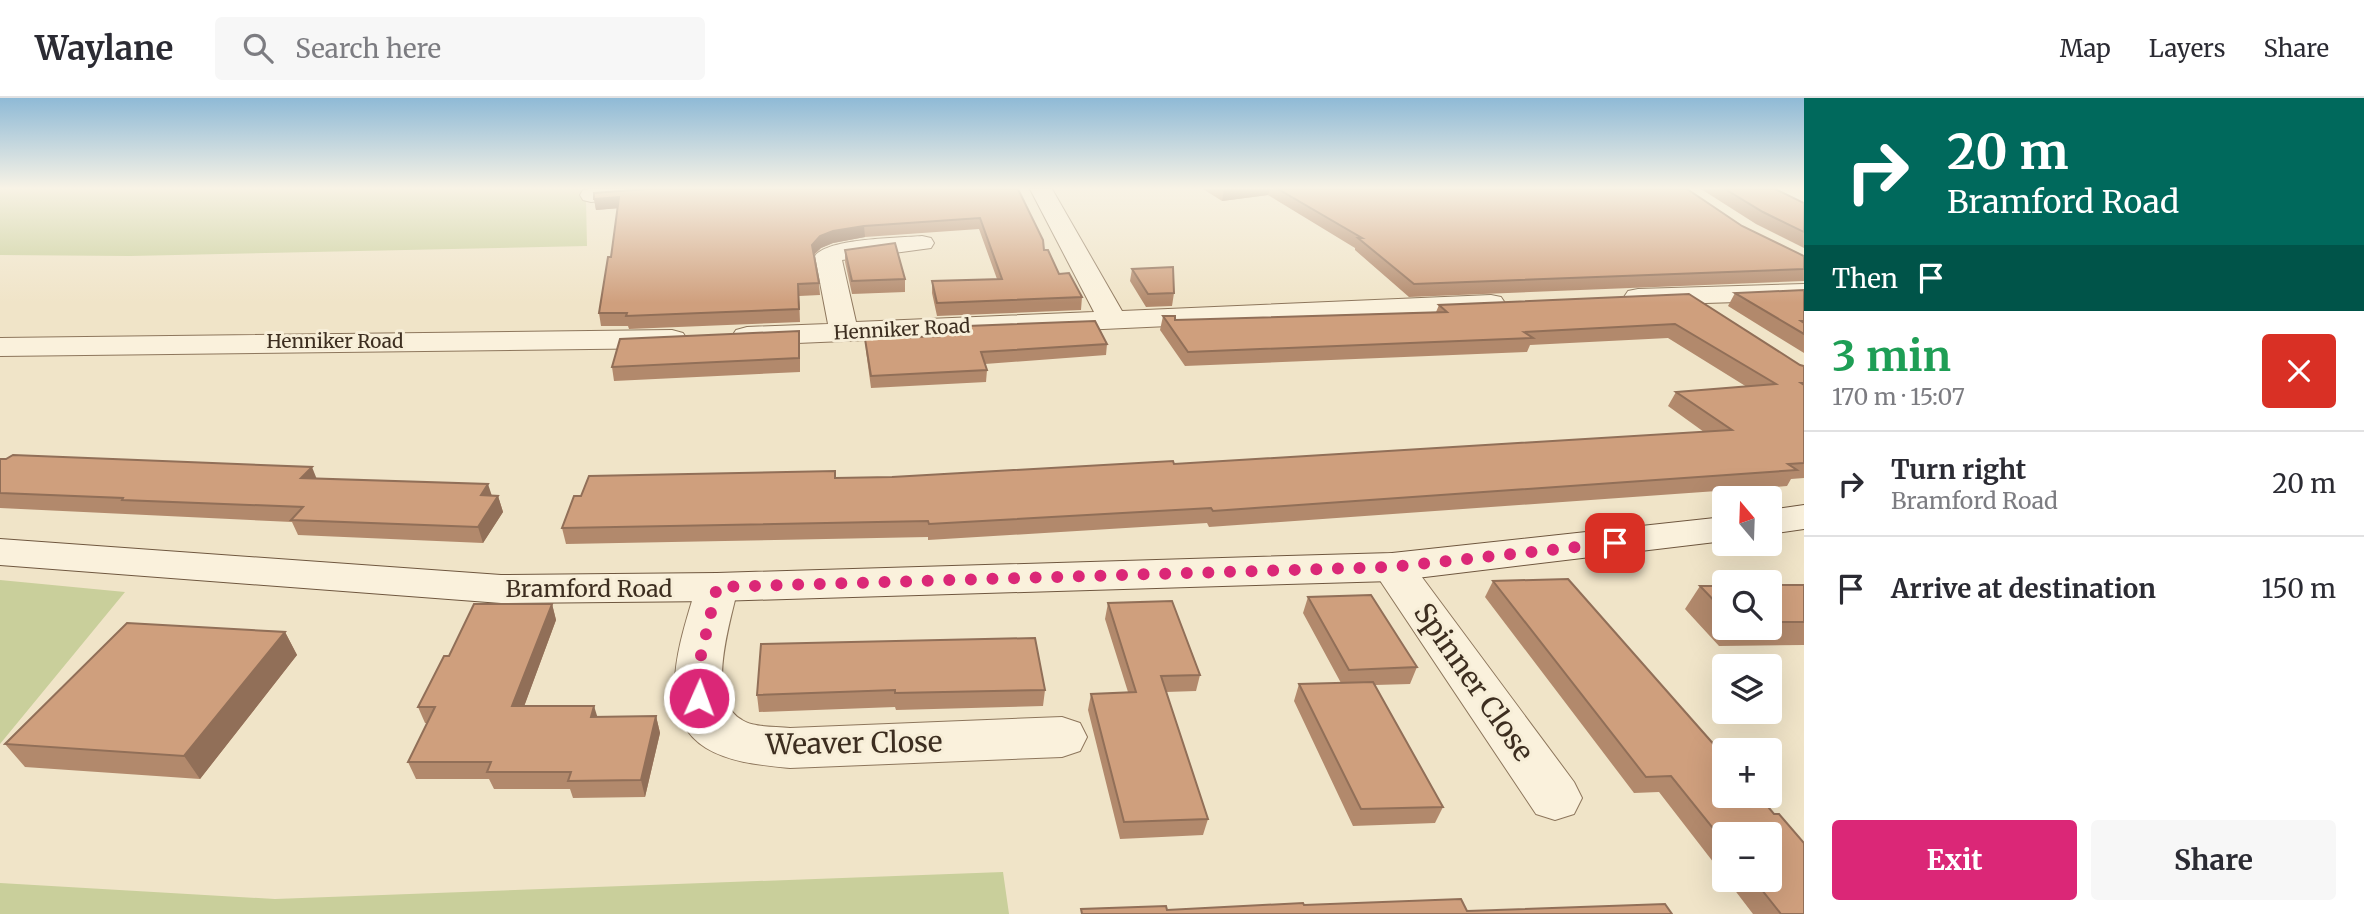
<!DOCTYPE html>
<html lang="en">
<head>
<meta charset="utf-8">
<style>
  body { margin:0; font-family:Merriweather,serif; background:#f7f7f7; color:#2b2b33; height:100vh; display:flex; flex-direction:column; font-size:26px; white-space:nowrap }
  * { box-sizing:border-box; margin:0 }
  p { font-size:23px; color:#7c7c81 }
  .icon { flex:none; width:38px; height:38px; fill:none; stroke:currentColor; stroke-width:2; stroke-linecap:round; stroke-linejoin:round }
  .map { position:relative; flex:1; overflow:hidden }
  .sheet { display:flex; flex-direction:column; background:#fff; width:560px }
  .sheet>* { flex:none }
  .top-card { background:#00695c; color:#fff; overflow:hidden }
  .needle { width:46px; rotate:341deg }
  .tools { position:absolute; left:1712px; top:388px; display:grid; gap:14px }
  .tools a { display:grid; place-items:center; width:70px; height:70px; border-radius:7px; background:#fff; box-shadow:0 7px 28px #0002; font-size:35px }
  .pin { position:absolute; display:grid; place-items:center; width:60px; height:60px; color:#fff; margin:-30px; border-radius:14px; box-shadow:0 4px 10px #0006 }
  .me { position:absolute; width:77px; margin:-38px; rotate:2deg; stroke-linejoin:round; filter:drop-shadow(0 0 5px #0008) }
  .turn { display:flex; align-items:center; gap:24px; height:147px; padding:0 28px; font-size:32px }
  .turn .icon { width:91px; height:91px; stroke-width:2.5 }
  .turn b { display:block; font-size:49px; line-height:60px }
  .then { display:flex; align-items:center; height:66px; padding:0 28px; background:#0003; gap:14px; font-size:26px }
  .round { display:grid; place-items:center; flex:none; width:74px; height:74px; border-radius:7px; background:#f7f7f7 }
  .head { display:flex; align-items:center; justify-content:space-between; height:119px; padding:0 28px }
  h1 { font-size:42px; font-weight:700; line-height:52px; color:#1e9e55 }
  .primary-button { display:flex; gap:14px; margin-top:auto; padding:14px 28px }
  .primary-button a { flex:1; height:80px; border-radius:7px; background:#db2777; color:#fff; font-size:28px; font-weight:700; line-height:80px; text-align:center }
  .primary-button a+a { background:#f7f7f7; color:#2b2b33 }
  ul { padding:0; list-style:none }
  li { display:flex; align-items:center; gap:21px; height:105px; padding:0 28px; border-top:2px solid #e1e1e2 }
  li div { flex:1 }
  li b { display:block; font-size:26px }
  li em { font-style:normal }
  header { display:flex; align-items:center; gap:42px; box-sizing:border-box; height:98px; padding:0 35px; background:#fff; border-bottom:2px solid #e1e1e2 }
  header strong { font-size:33px }
  nav { display:flex; gap:38px; margin-inline-start:auto; font-size:24px }
  .search { width:490px; height:63px; background:#f7f7f7; display:flex; align-items:center; gap:18px; box-sizing:border-box; padding:0 24px; border-radius:7px; color:#7c7c81; font-size:26px }
  main { display:flex; flex:1; min-height:0 }
  .map>svg:first-child { display:block }
</style>
</head>
<body>
<header>
<strong>Waylane</strong>
<div class="search"><svg class="icon" aria-label="search" viewBox="0 0 24 24"><circle cx="10" cy="10" r="6"/><path d="M15 15l6 6"/></svg>Search here</div>
<nav><a>Map</a><a>Layers</a><a>Share</a></nav>
</header>
<main>
<div class="map">
<svg width="1804" height="816" viewBox="0 0 1804 816">
  <rect width="100%" height="100%" fill="#f0e4c8"/>
  <path fill="#c9cf9b" d="M 0,91 L 579,91 L 586,101 L 587,148 L 130,158 L 0,157 Z
    M 0,482 L 125,494 L 0,646 Z
    M 1003,774 L 1009,816 L 0,816 L 0,785 L 275,801 Z"/>
  <g fill="none" stroke-linecap="round" stroke-linejoin="round">
    <defs>
      <path id="minor" d="M 590,91 L 669,91 L 666,96 L 658,98 L 591,104 L 583,102 L 580,97 L 583,92 Z
        M 1030,91 L 1052,91 L 1122,213 L 1491,197 L 1501,199 L 1505,205 L 1501,211 L 1491,213 L 844,243 L 747,247 L 736,244 L 732,238 L 736,232 L 747,229 L 828,226 L 815,158 C 828,140 899,140 922,138 L 931,140 L 934,145 L 931,150 L 842,162 L 856,224 L 1094,214 Z
        M 1804,186 L 1804,202 L 1638,207 L 1628,205 L 1624,199 L 1628,193 L 1638,191 Z
        M 672,232 L 683,235 L 687,241 L 683,247 L 672,250 L 0,258 L 0,240 Z
        M 1392,455 L 1407,459 L 1574,684 L 1582,700 L 1574,716 L 1555,722 L 1536,716 L 1371,469 L 1377,459 Z
        M 717,475 L 732,479 L 738,489 C 731,523 704,601 742,622 C 755,630 775,628 790,630 L 1062,619 L 1080,625 L 1087,639 L 1080,653 L 1062,659 L 790,670 C 762,667 731,665 706,650 C 651,616 683,536 696,489 L 702,479 Z"/>
      <path id="secondary" d="M 1804,407 L 1804,431 L 1769,436 L 1769,412 Z
        M 1724,419 L 1724,443 L 1392,483 L 717,503 L 501,505 L 0,467 L 0,441 L 501,477 L 717,475 L 1392,455 Z"/>
    </defs>
    <use href="#minor" stroke="#8d765c" stroke-width="2"/>
    <use href="#secondary" stroke="#6f573f" stroke-width="2"/>
    <use href="#minor" fill="#faf1dc" fill-rule="evenodd"/>
    <use href="#secondary" fill="#faf1dc" fill-rule="evenodd"/>
  </g>
  <path fill="#b2896c" d="M 1018,91 L 1044,152 L 1059,176 L 1082,199 L 1081,212 L 937,218 L 932,195 L 932,183 L 997,181 L 979,131 L 865,139 L 833,145 L 821,150 L 814,157 L 819,185 L 820,197 L 799,198 L 800,224 L 629,231 L 628,228 L 601,228 L 599,215 L 611,159 L 618,110 L 596,112 L 594,101 Z
    M 1203,91 L 1687,91 L 1742,128 L 1804,158 L 1804,183 L 1409,199 L 1355,152 L 1355,150 L 1268,97 L 1222,103 Z
    M 1701,91 L 1775,91 L 1804,105 L 1804,150 L 1756,126 Z
    M 845,152 L 905,181 L 905,194 L 852,196 L 845,164 Z
    M 1132,171 L 1174,195 L 1172,208 L 1146,209 L 1130,183 Z
    M 1804,192 L 1804,255 L 1728,208 L 1735,195 Z
    M 1689,196 L 1800,267 L 1804,268 L 1804,380 L 1791,381 L 1787,388 L 1209,429 L 1207,425 L 928,442 L 928,439 L 566,446 L 562,430 L 836,380 L 892,379 L 1174,366 L 1704,334 L 1668,308 L 1676,294 L 1747,289 L 1668,240 L 1530,247 L 1527,254 L 1185,268 L 1160,232 L 1163,218 L 1175,222 L 1436,214 L 1439,207 Z
    M 942,229 L 1107,246 L 1106,257 L 985,266 L 987,272 L 986,284 L 871,290 L 866,253 L 865,241 L 942,238 Z
    M 800,247 L 800,274 L 614,283 L 612,269 Z
    M 0,361 L 317,380 L 498,398 L 503,414 L 483,445 L 298,437 L 292,424 L 0,410 Z
    M 1493,483 L 1804,816 L 1753,816 L 1727,782 L 1769,782 L 1724,737 L 1724,778 L 1659,694 L 1634,695 L 1485,499 Z
    M 1769,487 L 1804,487 L 1804,547 L 1719,548 L 1685,511 L 1700,488 L 1724,488 L 1724,530 L 1769,530 Z
    M 1308,499 L 1417,569 L 1410,586 L 1375,587 L 1443,709 L 1435,725 L 1353,728 L 1294,603 L 1299,586 L 1341,585 L 1303,515 Z
    M 1108,505 L 1200,577 L 1196,593 L 1166,594 L 1208,721 L 1203,737 L 1120,741 L 1088,612 L 1091,596 L 1128,594 L 1105,521 Z
    M 552,506 L 556,522 L 524,608 L 598,619 L 656,618 L 660,635 L 645,699 L 573,700 L 570,691 L 494,691 L 489,681 L 416,681 L 408,664 L 427,625 L 425,625 L 418,609 L 449,558 Z
    M 285,534 L 297,557 L 200,681 L 25,669 L 5,646 Z
    M 761,546 L 1045,592 L 1043,608 L 896,612 L 895,609 L 759,614 L 757,597 Z"/>
  <path fill="#916f58" d="M 1224,91 L 1270,91 L 1268,97 L 1222,103 Z
    M 619,99 L 621,110 L 596,112 L 594,101 Z
    M 864,128 L 865,139 L 833,145 L 821,150 L 812,158 L 812,147 L 820,138 L 833,133 Z
    M 312,369 L 318,384 L 301,380 Z
    M 488,386 L 493,401 L 481,397 Z
    M 498,398 L 503,414 L 483,445 L 478,429 Z
    M 552,506 L 556,522 L 518,625 L 512,608 Z
    M 285,534 L 297,557 L 200,681 L 184,658 Z
    M 594,608 L 599,624 L 591,619 Z
    M 656,618 L 660,635 L 645,699 L 641,682 Z"/>
  <path fill="#cf9f7d" stroke="#916f58" stroke-width="2" d="M 646,91 L 1018,91 L 1043,142 L 1044,152 L 1048,152 L 1059,176 L 1069,175 L 1082,199 L 937,205 L 932,183 L 1002,181 L 980,120 L 864,128 L 833,133 L 820,138 L 812,147 L 819,185 L 798,186 L 799,211 L 626,218 L 627,215 L 599,215 L 608,159 L 611,159 L 619,99 L 594,101 L 594,95 Z
    M 1278,91 L 1687,91 L 1742,128 L 1804,158 L 1804,171 L 1414,186 L 1358,140 L 1362,140 Z
    M 1725,91 L 1775,91 L 1804,105 L 1804,134 L 1763,114 Z
    M 895,145 L 905,181 L 852,183 L 845,152 Z
    M 1173,169 L 1174,195 L 1148,196 L 1132,171 Z
    M 1804,192 L 1804,223 L 1801,223 L 1804,225 L 1804,236 L 1735,195 Z
    M 1689,196 L 1800,267 L 1804,268 L 1804,285 L 1801,285 L 1804,287 L 1804,365 L 1788,366 L 1797,372 L 1213,413 L 1211,410 L 929,426 L 928,423 L 562,430 L 574,398 L 581,398 L 589,378 L 835,373 L 835,380 L 892,379 L 1173,363 L 1174,366 L 1732,332 L 1676,294 L 1776,286 L 1675,226 L 1524,234 L 1533,240 L 1188,254 L 1163,218 L 1175,218 L 1175,222 L 1447,214 L 1439,207 Z
    M 1095,223 L 1107,246 L 981,254 L 987,272 L 871,278 L 865,241 L 944,238 L 942,229 Z
    M 799,233 L 799,260 L 612,269 L 620,241 Z
    M 13,357 L 312,369 L 301,380 L 488,386 L 481,397 L 498,398 L 478,429 L 291,422 L 303,409 L 122,402 L 123,400 L 0,395 L 0,361 L 6,361 Z
    M 1568,481 L 1724,658 L 1724,698 L 1759,698 L 1774,716 L 1779,716 L 1804,745 L 1804,816 L 1781,816 L 1754,782 L 1769,782 L 1769,737 L 1724,737 L 1724,744 L 1671,678 L 1646,679 L 1493,483 Z
    M 1769,487 L 1804,487 L 1804,524 L 1769,524 Z
    M 1700,488 L 1724,488 L 1724,513 Z
    M 1371,497 L 1417,569 L 1349,572 L 1308,499 Z
    M 1172,503 L 1200,577 L 1161,578 L 1208,721 L 1124,724 L 1091,596 L 1136,594 L 1108,505 Z
    M 474,506 L 552,506 L 512,608 L 594,608 L 591,619 L 656,618 L 641,682 L 568,683 L 571,674 L 487,674 L 491,664 L 408,664 L 435,609 L 418,609 L 444,558 L 449,558 Z
    M 127,525 L 285,534 L 184,658 L 5,646 Z
    M 1035,540 L 1045,592 L 895,595 L 895,592 L 757,597 L 761,546 Z
    M 1373,584 L 1443,709 L 1361,711 L 1299,586 Z
    M 1461,801 L 1467,813 L 1665,806 L 1672,816 L 1082,816 L 1081,811 L 1166,808 L 1167,812 L 1303,805 L 1304,807 Z"/>
  <linearGradient id="sky" x2="0" y2="1"><stop stop-color="#8fbad6"/><stop offset="0.44" stop-color="#f8f3e6"/><stop offset="1" stop-color="#f8f3e6" stop-opacity="0"/></linearGradient>
  <rect width="1804" height="205" fill="url(#sky)"/>
  <g fill="none" stroke-linecap="round" stroke-linejoin="round">
    <path stroke="#db2777" stroke-width="12" stroke-dasharray="0 21.6" d="M 699,600 L 698,570 L 717,489 L 1392,469 L 1615,445"/>
  </g>
  <g text-anchor="middle" dominant-baseline="central" stroke-width="6" stroke-linejoin="round" paint-order="stroke">
    <g font-size="19" fill="#3d2e20" stroke="#f7eed8">
      <text transform="translate(902 231) rotate(-3)">Henniker Road</text>
      <text x="335" y="243">Henniker Road</text>
    </g>
    <g font-size="23" fill="#3d2e20" stroke="#f7eed8">
      <text x="589" y="490">Bramford Road</text>
    </g>
    <g font-size="28" fill="#3d2e20" stroke="#f7eed8">
      <text transform="translate(1474 584) rotate(55)">Spinner Close</text>
      <text transform="translate(854 645) rotate(-1)">Weaver Close</text>
    </g>
  </g>
</svg>
<div class="tools">
<a><svg class="needle" viewBox="-14 -14 28 28"><path d="M0-13l5 13h-10z" fill="#e53935"/><path d="M0 13l5-13h-10z" fill="#7c7c81"/></svg></a>
<a><svg class="icon" aria-label="search" viewBox="0 0 24 24"><circle cx="10" cy="10" r="6"/><path d="M15 15l6 6"/></svg></a>
<a><svg class="icon" aria-label="layers" viewBox="0 0 24 24"><path d="M12 4l9 5-9 5-9-5zM3 14l9 5 9-5"/></svg></a>
<a>+</a>
<a>−</a>
</div>
<div class="pin" style="left:1615px;top:445px;background:#d93025"><svg class="icon" aria-label="arrive" viewBox="0 0 24 24"><path d="M6 21V4h12l-3 4 3 4H6"/></svg></div>
<svg class="me" style="left:699px;top:600px" viewBox="-20 -20 40 40"><circle r="17" fill="#db2777" stroke="#fff" stroke-width="3"/><path d="M0-11L8 9 0 5-8 9z" fill="#fff"/></svg>
</div>
<section class="sheet">
<div class="top-card">
<div class="turn"><svg class="icon" aria-label="right" viewBox="0 0 24 24"><path d="M7 20v-9h11M14 6l5 5-5 5"/></svg><div><b>20 m</b>Bramford Road</div></div>
<div class="then">Then<svg class="icon" aria-label="arrive" viewBox="0 0 24 24"><path d="M6 21V4h12l-3 4 3 4H6"/></svg></div>
</div>
<div class="head"><div><h1>3 min</h1><p>170 m · 15:07</p></div><a class="round" style="background:#d93025;color:#fff"><svg class="icon" aria-label="close" viewBox="0 0 24 24"><path d="M6 6l12 12M18 6L6 18"/></svg></a></div>
<ul>
<li><svg class="icon" aria-label="right" viewBox="0 0 24 24"><path d="M7 20v-9h11M14 6l5 5-5 5"/></svg><div><b>Turn right</b><p>Bramford Road</p></div><em>20 m</em></li>
<li><svg class="icon" aria-label="arrive" viewBox="0 0 24 24"><path d="M6 21V4h12l-3 4 3 4H6"/></svg><div><b>Arrive at destination</b></div><em>150 m</em></li>
</ul>
<div class="primary-button"><a>Exit</a><a>Share</a></div>
</section>
</main>
</body>
</html>
